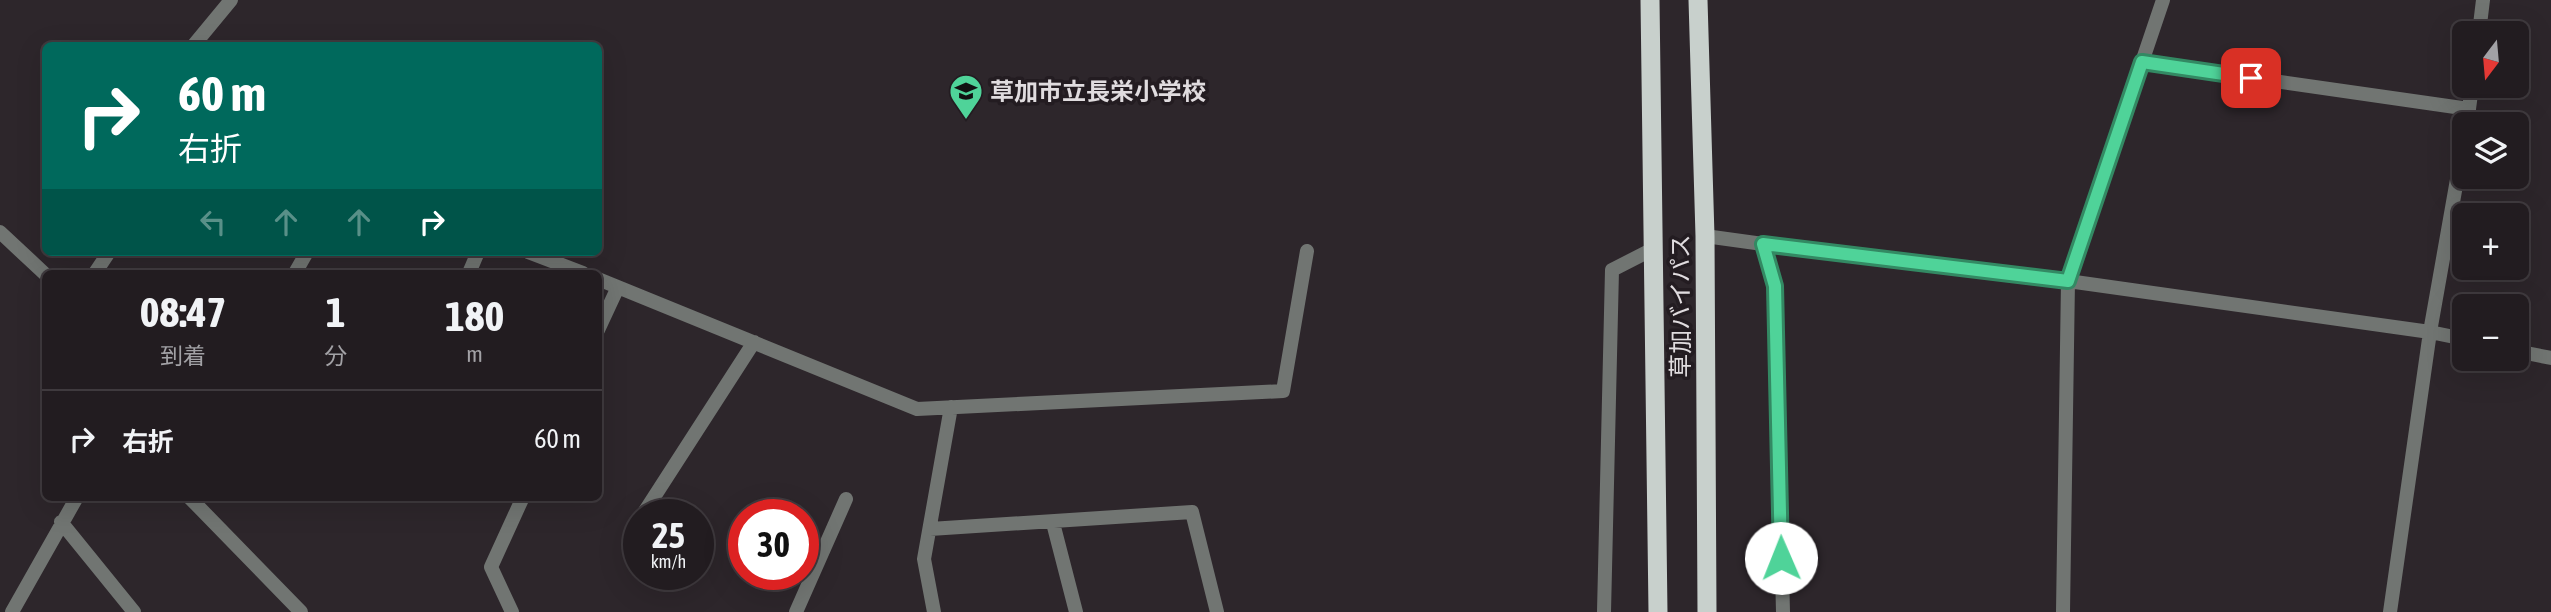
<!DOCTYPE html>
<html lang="ja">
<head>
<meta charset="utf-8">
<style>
  body { margin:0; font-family:"Asap Condensed","Noto Sans JP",sans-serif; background:#2e292d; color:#f1f3f6; height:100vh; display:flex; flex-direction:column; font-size:26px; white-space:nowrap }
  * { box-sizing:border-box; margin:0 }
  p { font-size:23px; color:#a2a1a5 }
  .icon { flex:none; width:38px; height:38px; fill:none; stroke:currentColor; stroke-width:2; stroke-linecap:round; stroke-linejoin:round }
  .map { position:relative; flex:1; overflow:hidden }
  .side { position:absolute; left:42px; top:270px; width:560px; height:231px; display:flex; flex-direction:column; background:#221c20; border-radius:10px; box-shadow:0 7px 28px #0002,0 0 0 2px #3f3a3e }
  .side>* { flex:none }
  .banner { position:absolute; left:42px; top:42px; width:560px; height:214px; border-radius:10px; box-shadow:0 7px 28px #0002,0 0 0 2px #3f3a3e; background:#00695c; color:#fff; overflow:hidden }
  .needle { width:46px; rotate:196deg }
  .buttons { position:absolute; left:2452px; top:21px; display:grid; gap:14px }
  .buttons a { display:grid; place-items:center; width:77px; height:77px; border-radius:10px; background:#221c20; box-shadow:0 7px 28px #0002,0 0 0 2px #3f3a3e; font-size:35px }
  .speed { position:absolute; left:623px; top:499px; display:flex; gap:14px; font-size:35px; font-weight:700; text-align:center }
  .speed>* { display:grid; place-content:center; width:91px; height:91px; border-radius:50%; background:#221c20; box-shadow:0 7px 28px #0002,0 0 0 2px #3f3a3e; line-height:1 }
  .speed small { font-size:18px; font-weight:400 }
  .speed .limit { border:10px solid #d22; background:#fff; color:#111 }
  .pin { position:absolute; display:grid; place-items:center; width:60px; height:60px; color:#fff; margin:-30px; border-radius:14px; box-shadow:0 4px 10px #0006 }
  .me { position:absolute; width:77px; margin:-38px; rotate:359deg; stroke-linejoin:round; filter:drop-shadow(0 0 5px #0008) }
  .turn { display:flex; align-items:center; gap:24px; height:147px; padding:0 21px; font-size:32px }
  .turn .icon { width:91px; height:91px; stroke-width:2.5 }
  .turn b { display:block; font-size:49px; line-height:60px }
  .lanes { display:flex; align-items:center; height:66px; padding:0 21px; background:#0003; justify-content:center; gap:35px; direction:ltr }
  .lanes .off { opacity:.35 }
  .eta { display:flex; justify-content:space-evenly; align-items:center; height:119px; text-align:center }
  .eta b { font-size:42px; font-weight:700; line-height:49px }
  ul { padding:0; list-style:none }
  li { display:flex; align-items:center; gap:21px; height:98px; padding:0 21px; border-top:2px solid #3f3a3e }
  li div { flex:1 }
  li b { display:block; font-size:26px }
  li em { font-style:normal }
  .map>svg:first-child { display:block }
</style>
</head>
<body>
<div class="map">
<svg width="2551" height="612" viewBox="0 0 2551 612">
  <rect width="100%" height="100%" fill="#2d262b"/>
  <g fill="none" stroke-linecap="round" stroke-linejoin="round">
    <path stroke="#717572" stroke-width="14" d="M 2479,33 L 2483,0
      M 193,46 L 231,0
      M 2142,62 L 2469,109
      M 2467,124 L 2472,86
      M 0,232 L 46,275
      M 1705,236 L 1763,244 L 1775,286 L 1783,612
      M 1763,244 L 2068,281 L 2430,332 L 2464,339
      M 528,252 L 583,273
      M 95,273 L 109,252
      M 295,273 L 307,252
      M 469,273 L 478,252
      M 598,279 L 917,409 L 1283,391 L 1307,251
      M 598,330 L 618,287
      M 2516,351 L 2551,358
      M 189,497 L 301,612
      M 645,511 L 754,342
      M 61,522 L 134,612
      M 1053,523 L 1076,612
      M 930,529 L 1192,512 L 1217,612
      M 12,612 L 77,497
      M 512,612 L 491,567 L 523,497
      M 796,612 L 846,499
      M 934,612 L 924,559 L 951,407
      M 1604,612 L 1612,270 L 1655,248
      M 2063,612 L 2068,281 L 2163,0
      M 2390,612 L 2430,332 L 2464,140"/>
    <path stroke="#c8d0cc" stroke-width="19" d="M 1650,0 L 1658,612
      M 1698,0 L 1705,236 L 1707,612"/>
  </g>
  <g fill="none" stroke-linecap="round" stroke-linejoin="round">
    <defs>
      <path id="route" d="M 1781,558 L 1775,286 L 1763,244 L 2068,281 L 2142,62 L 2251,78"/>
    </defs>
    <use href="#route" stroke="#338963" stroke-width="18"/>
    <use href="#route" stroke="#4fd399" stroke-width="12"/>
  </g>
  <defs>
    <symbol id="school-pin" viewBox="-11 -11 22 30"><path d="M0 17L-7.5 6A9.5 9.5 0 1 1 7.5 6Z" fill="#4fd399" stroke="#231c21"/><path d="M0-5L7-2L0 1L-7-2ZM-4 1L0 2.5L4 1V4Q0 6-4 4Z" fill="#111"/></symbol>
  </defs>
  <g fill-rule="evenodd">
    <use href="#school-pin" x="947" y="72" width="38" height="52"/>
  </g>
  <g text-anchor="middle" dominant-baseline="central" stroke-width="7" stroke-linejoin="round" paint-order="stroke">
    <g font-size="24" font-weight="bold" fill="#e0dcdf" stroke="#231c21" text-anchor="start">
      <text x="990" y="91">草加市立長栄小学校</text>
    </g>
    <g font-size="24" fill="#e0dcdf" stroke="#231c21">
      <text transform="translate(1680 306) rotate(-90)">草加バイパス</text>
    </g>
  </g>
</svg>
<div class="buttons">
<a><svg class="needle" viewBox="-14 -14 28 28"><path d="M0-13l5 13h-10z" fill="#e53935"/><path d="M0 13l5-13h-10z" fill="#a2a1a5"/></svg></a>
<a><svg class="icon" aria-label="layers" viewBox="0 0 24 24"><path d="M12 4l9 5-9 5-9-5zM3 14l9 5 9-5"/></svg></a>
<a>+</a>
<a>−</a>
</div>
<div class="speed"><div>25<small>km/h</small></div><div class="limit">30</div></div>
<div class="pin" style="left:2251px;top:78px;background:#d93025"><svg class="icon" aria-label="arrive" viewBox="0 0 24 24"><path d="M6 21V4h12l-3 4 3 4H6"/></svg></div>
<svg class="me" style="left:1781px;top:558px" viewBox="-20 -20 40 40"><circle r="19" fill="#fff"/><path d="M0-13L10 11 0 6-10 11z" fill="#4fd399"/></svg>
<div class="banner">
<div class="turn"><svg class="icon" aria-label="right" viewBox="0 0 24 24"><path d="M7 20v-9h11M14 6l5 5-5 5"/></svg><div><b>60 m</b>右折</div></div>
<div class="lanes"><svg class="icon off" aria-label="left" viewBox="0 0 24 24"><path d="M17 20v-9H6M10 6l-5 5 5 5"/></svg><svg class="icon off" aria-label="ahead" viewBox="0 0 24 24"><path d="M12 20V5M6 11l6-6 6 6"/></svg><svg class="icon off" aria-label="ahead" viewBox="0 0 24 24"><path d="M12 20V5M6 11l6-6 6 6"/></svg><svg class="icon" aria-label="right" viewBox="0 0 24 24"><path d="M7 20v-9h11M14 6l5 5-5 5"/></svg></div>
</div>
<section class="side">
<div class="eta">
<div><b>08:47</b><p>到着</p></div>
<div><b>1</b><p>分</p></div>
<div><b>180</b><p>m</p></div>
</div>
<ul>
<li><svg class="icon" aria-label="right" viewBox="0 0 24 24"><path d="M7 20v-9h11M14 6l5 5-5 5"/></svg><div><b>右折</b></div><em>60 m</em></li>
</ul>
</section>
</div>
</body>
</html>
